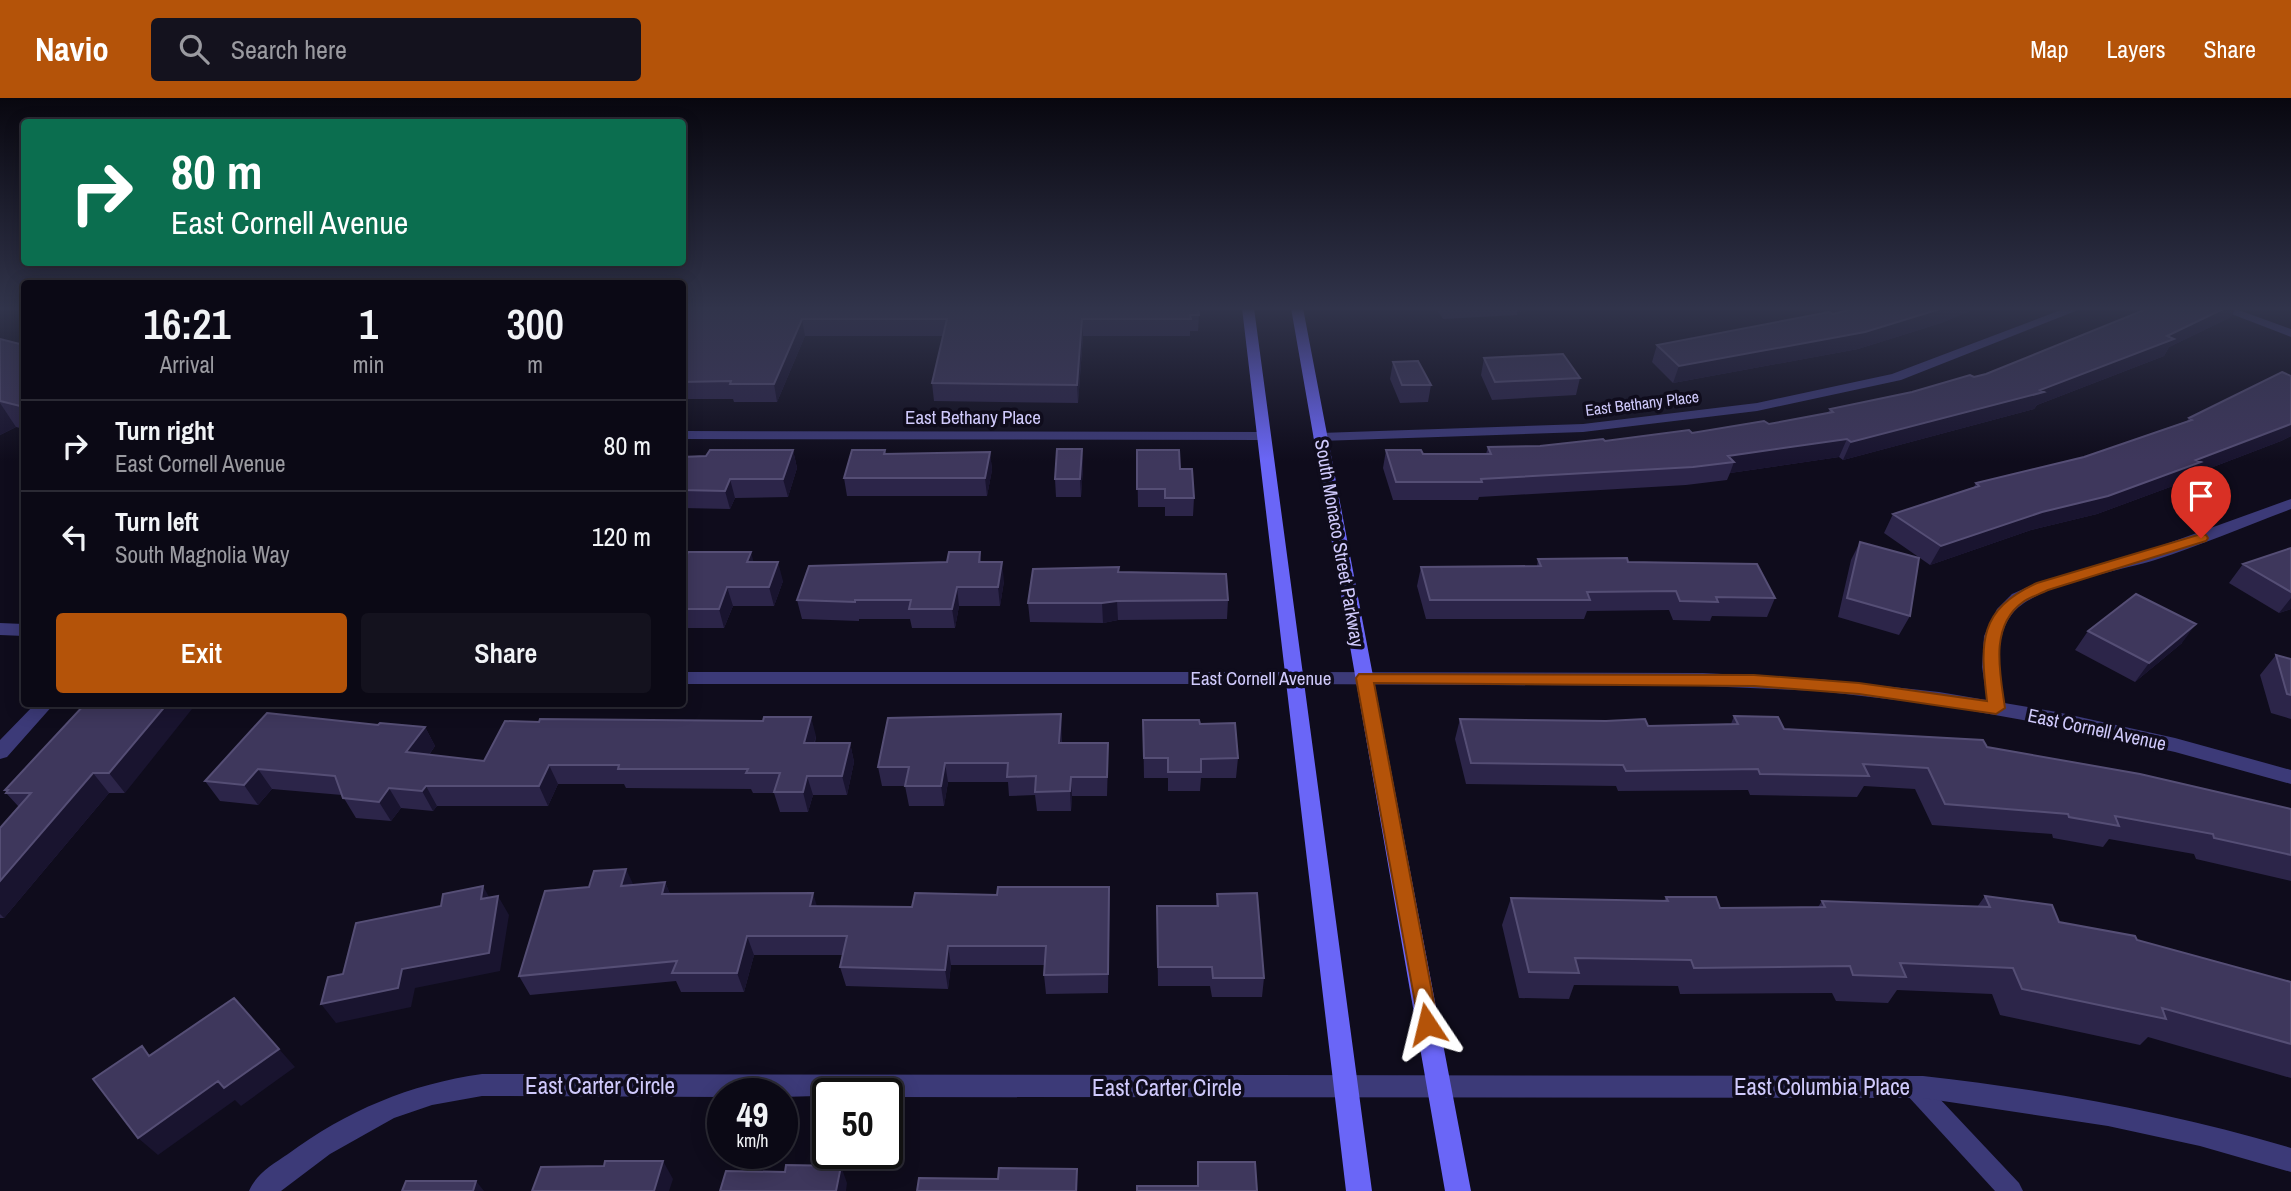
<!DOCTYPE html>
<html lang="en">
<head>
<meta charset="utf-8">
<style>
  body { margin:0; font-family:"Archivo Narrow",sans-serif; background:#14121e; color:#f1f3f6; height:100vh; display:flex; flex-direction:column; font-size:26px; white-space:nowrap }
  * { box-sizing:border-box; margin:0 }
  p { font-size:23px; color:#9a9aa0 }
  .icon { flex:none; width:38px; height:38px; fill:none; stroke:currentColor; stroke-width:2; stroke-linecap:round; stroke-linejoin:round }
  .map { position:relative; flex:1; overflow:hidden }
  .side { position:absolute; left:21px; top:182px; width:665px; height:427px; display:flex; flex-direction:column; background:#0b0915; border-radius:7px; box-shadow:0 4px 18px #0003,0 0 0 2px #2b2a34 }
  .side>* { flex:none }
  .guide { position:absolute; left:21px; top:21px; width:665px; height:147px; border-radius:7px; box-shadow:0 4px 18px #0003,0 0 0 2px #2b2a34; background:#0b6e4f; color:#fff; overflow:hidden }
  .speed { position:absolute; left:707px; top:980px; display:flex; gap:14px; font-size:35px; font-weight:700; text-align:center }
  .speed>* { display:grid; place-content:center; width:91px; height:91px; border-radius:50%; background:#0b0915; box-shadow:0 4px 18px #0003,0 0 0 2px #2b2a34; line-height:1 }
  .speed small { font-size:18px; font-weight:400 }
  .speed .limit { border:4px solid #111; border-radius:10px; background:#fff; color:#111 }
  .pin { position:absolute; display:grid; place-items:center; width:60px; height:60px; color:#fff; margin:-72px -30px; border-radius:50% 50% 50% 0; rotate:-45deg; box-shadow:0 0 7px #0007 }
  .pin .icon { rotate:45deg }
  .me { position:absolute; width:77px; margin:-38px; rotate:350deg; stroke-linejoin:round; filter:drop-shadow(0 0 5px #0008) }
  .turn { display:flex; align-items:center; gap:24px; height:147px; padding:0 35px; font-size:32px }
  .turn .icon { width:91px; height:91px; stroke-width:2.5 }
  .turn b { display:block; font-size:49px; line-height:60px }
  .eta { display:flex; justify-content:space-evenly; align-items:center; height:119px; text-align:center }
  .eta b { font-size:42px; font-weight:600; line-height:49px }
  .action { display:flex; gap:14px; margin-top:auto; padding:14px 35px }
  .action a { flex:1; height:80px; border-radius:7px; background:#b45309; color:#fff; font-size:28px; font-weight:600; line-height:80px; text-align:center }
  .action a+a { background:#14121e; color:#f1f3f6 }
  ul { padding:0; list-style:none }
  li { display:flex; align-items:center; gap:21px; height:91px; padding:0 35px; border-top:2px solid #2b2a34 }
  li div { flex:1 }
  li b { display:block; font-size:26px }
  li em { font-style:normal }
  header { display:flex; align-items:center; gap:42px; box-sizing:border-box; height:98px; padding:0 35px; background:#b45309; color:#fff }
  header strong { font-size:33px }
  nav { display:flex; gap:38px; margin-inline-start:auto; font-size:24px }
  .search { width:490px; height:63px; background:#14121e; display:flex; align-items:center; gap:18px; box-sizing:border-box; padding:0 24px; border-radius:7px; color:#9a9aa0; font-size:26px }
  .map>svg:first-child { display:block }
</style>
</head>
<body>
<header>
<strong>Navio</strong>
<div class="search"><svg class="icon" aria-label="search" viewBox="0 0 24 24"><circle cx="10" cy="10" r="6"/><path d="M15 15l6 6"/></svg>Search here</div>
<nav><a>Map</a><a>Layers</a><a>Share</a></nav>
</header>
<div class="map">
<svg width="2291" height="1093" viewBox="0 0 2291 1093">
  <rect width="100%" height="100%" fill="#0f0c1c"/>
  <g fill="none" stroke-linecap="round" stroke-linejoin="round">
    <path fill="#3c3a78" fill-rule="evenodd" d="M 1914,979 L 1922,982 L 2019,1085 L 2023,1093 L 1995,1093 L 1906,996 L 1903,989 L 1906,982 Z"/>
    <path fill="#3c3a78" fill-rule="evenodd" d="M 2066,210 L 2083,210 L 1901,282 L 1757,313 L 1583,334 L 1320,343 L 1313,339 L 1320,335 L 1583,326 L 1757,305 L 1892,276 Z
      M 2216,210 L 2233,210 L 2291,231 L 2291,239 Z
      M 682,333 L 1264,334 L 1271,338 L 1264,342 L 682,341 Z
      M 2291,401 L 2291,411 C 2246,428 2201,447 2155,462 C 2119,473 2034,487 2012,516 C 1992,542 2001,581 2005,610 L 2003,615 L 1989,615 L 1982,569 L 1984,538 L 1997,511 L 2012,496 L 2037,485 L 2144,454 Z
      M 0,525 L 24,526 L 24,538 L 0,537 Z
      M 682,574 L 1295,574 L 1301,576 L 1304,580 L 1301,584 L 1295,586 L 682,586 Z
      M 35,606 L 54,606 L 7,659 L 0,661 L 0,642 Z
      M 482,976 L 1923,978 C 2048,992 2170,1014 2291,1050 L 2291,1074 L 2200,1048 L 2108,1028 L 1923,1000 L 887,999 L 887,996 L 782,999 L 782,996 L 723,996 L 723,999 L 482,998 L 432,1007 L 394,1020 L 330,1056 L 281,1093 L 249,1093 C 256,1076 273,1066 288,1056 C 346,1013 410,986 482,976 Z"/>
    <path fill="#3c3a78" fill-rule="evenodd" d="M 1295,574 L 1703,575 L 1819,581 L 1939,594 L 2057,614 L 2175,640 L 2291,672 L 2291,686 L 2175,654 L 2057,628 L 1939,607 L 1819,593 L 1703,588 L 1295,586 L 1289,584 L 1286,580 L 1289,576 Z"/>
    <path fill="#6a66f7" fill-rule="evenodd" d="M 1242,210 L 1254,210 L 1372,1093 L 1346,1093 Z
      M 1291,210 L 1303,210 L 1471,1093 L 1445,1093 Z"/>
  </g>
  <path fill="#2c2549" d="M 682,210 L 1199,217 L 1198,233 L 1190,233 L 1190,238 L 1083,238 L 1078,305 L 934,303 L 932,285 L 943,238 L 805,238 L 777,304 L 734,304 L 733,301 L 682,301 Z
    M 1436,210 L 1552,210 L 1517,214 L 1517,217 L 1443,221 Z
    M 1856,210 L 1977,210 L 1941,225 L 1858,251 L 1673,285 L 1652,264 L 1657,247 L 1833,216 Z
    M 2231,219 L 2169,249 L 2164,258 L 2037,307 L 2034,311 L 1843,362 L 1839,359 L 1730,375 L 1727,382 L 1686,387 L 1479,399 L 1478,402 L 1393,402 L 1383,370 L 1386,352 L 1423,356 L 1486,356 L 1488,349 L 1540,348 L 1605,343 L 1692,335 L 1769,326 L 1828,315 L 1830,311 L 1912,294 Z
    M 0,241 L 24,247 L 24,331 L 16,329 L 0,337 Z
    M 1484,260 L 1580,280 L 1576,297 L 1492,302 L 1481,277 Z
    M 1393,264 L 1431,287 L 1428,304 L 1400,305 L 1390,281 Z
    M 2291,278 L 2291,338 L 2281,343 L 2192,377 L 2189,382 L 2097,416 L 2031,432 L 1930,467 L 1884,435 L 1893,416 L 1974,389 L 1976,385 L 2084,359 L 2187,323 L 2189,320 Z
    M 1082,351 L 1083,369 L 1081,399 L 1056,399 L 1055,381 Z
    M 793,352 L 797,370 L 788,399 L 735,400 L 730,411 L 682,410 L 682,359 L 706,358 Z
    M 885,352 L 886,356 L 990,354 L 992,372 L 987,398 L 847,398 L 844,380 Z
    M 1137,352 L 1180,371 L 1194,400 L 1193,418 L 1165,418 L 1165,409 L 1138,409 Z
    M 1860,444 L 1910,518 L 1899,537 L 1838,519 L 1851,462 Z
    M 2291,450 L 2291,511 L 2279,515 L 2229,485 L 2243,466 Z
    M 980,454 L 981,464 L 1004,483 L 1000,508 L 959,508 L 955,530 L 912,530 L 910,521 L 859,521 L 859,523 L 802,521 L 797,502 L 947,464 Z
    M 1538,461 L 1628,464 L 1775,500 L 1767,519 L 1712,518 L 1710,523 L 1673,522 L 1669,512 L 1587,513 L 1584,521 L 1426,521 L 1417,488 L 1421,469 L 1537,468 Z
    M 753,464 L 783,483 L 774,508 L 733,508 L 724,530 L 682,530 L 682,465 Z
    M 1119,474 L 1228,502 L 1227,521 L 1118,522 L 1103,525 L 1030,524 L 1028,505 Z
    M 2088,533 L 2182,545 L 2135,584 L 2075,552 Z
    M 2276,557 L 2291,561 L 2291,621 L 2271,615 L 2260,577 Z
    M 85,606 L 125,695 L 109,695 L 4,820 L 0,820 L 0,730 L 19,709 L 6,695 L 6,694 L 5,692 Z
    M 1061,616 L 1062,645 L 1108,664 L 1107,698 L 1072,698 L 1071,713 L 1037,713 L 1035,697 L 1009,698 L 1008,684 L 948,684 L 944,708 L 909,708 L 905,688 L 882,688 L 878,669 Z
    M 1734,618 L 1784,631 L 1987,649 L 2291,711 L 2291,783 L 2196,761 L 2194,756 L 2109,741 L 2103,749 L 2053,740 L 2052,736 L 1932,727 L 1915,691 L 1864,688 L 1857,699 L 1750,697 L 1748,692 L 1618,693 L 1616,688 L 1466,686 L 1455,641 L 1460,621 L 1648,628 L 1731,626 Z
    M 1143,622 L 1200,626 L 1238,660 L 1236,680 L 1201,680 L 1200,693 L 1168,693 L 1168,680 L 1144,680 Z
    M 378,627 L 425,629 L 435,648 L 429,657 L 484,663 L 816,638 L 815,645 L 850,645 L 854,664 L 847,697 L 813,697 L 808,714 L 780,714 L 774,695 L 753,695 L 751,691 L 626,690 L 624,686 L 558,686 L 548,708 L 437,708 L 433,713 L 401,710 L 391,723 L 356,720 L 342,697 L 272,691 L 258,707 L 220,703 L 205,683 Z
    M 665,784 L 670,796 L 817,808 L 912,809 L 997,797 L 1109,789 L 1108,895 L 1046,896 L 1044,877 L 1045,867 L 951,867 L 948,891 L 846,888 L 840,869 L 843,857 L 754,857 L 744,894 L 681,894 L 676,883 L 530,897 L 519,878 L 633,787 Z
    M 1217,796 L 1264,880 L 1262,899 L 1212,899 L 1210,888 L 1158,888 L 1157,827 L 1216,808 Z
    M 1985,798 L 2059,824 L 2137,842 L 2291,884 L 2291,980 L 2148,939 L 2140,947 L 2000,917 L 1992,896 L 1897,892 L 1888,905 L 1836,903 L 1832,895 L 1680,896 L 1678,888 L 1574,887 L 1569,901 L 1519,900 L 1502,827 L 1511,800 L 1664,803 L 1666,799 L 1720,810 L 1818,809 L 1822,803 L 1977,809 Z"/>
  <path fill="#19142f" d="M 1518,210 L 1552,210 L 1517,214 Z
    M 1943,210 L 1977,210 L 1941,225 L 1858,251 L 1673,285 L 1679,268 Z
    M 2225,210 L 2236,210 L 2231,219 L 2169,249 L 2164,258 L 2037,307 L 2034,311 L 1843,362 L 1851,344 L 2167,238 Z
    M 802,221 L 805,238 L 777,304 L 774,286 Z
    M 1082,221 L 1083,238 L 1078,305 L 1077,287 Z
    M 0,305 L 16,329 L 0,337 Z
    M 2291,326 L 2291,338 L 2281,343 L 2192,377 L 2189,382 L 2097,416 L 2031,432 L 1930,467 L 1941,448 L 2196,362 Z
    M 1847,341 L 1839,359 L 1730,375 L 1734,364 L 1728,358 Z
    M 1082,351 L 1083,369 L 1081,399 L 1080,381 Z
    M 793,352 L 797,370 L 788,399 L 783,381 Z
    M 990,354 L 992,372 L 987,398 L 985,380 Z
    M 730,381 L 735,400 L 730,411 L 725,393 Z
    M 751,454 L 756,473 L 747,464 Z
    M 778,464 L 783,483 L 774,508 L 769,489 Z
    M 1002,464 L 1004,483 L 1000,508 L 998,489 Z
    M 727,489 L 733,508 L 724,530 L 719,511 Z
    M 957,489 L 959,508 L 955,530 L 952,511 Z
    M 2291,500 L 2291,511 L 2279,515 Z
    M 1117,503 L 1118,522 L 1103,525 L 1102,505 Z
    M 2196,526 L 2182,545 L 2135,584 L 2149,565 Z
    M 167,606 L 196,606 L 125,695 L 109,675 Z
    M 1061,616 L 1062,635 L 1060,664 L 1059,645 Z
    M 811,619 L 816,638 L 809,664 L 804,645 Z
    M 425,629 L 435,648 L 417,673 L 406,654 Z
    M 850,645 L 854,664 L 847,697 L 842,678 Z
    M 945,665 L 948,684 L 944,708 L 941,688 Z
    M 549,667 L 558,686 L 548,708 L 539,688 Z
    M 258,671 L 272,691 L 258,707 L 244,687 Z
    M 93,675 L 109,695 L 4,820 L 0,816 L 0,783 Z
    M 807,678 L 813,697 L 808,714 L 803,694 Z
    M 1071,679 L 1072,698 L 1071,713 L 1070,693 Z
    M 426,688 L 437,708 L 433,713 L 422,693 Z
    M 389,690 L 401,710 L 391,723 L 379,704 Z
    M 626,771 L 635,790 L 621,788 Z
    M 665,784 L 673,803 L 662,796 Z
    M 483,788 L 494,808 L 481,801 Z
    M 1109,789 L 1110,808 L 1108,895 L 1108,876 Z
    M 813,795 L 819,815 L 810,808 Z
    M 498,798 L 509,817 L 500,873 L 415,890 L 411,909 L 336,925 L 321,906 L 402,871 Z
    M 747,838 L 754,857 L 744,894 L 737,875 Z
    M 948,848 L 951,867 L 948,891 L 945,872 Z
    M 279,951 L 295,969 L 241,1008 L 235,1002 L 158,1057 L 138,1040 L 218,983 Z
    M 663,1063 L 673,1081 L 669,1093 L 654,1093 Z
    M 841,1068 L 847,1085 L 846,1093 L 836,1093 Z
    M 1077,1071 L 1078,1093 L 1076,1093 Z
    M 476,1083 L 484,1093 L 473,1093 Z"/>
  <path fill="#3e375c" stroke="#554e75" stroke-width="2" d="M 682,210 L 1198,210 L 1199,217 L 1190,217 L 1191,221 L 1082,221 L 1077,287 L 932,285 L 947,221 L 802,221 L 774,286 L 730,286 L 731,283 L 682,284 Z
    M 1856,210 L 1943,210 L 1865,234 L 1679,268 L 1657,247 L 1829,214 L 1833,216 Z
    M 2149,210 L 2225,210 L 2167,238 L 2174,241 L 2040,292 L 2044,294 L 1851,344 L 1847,341 L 1728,358 L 1734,364 L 1693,369 L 1481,381 L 1482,384 L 1396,384 L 1386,352 L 1421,352 L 1423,356 L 1491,356 L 1488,349 L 1540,348 L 1603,341 L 1605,343 L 1689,332 L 1692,335 L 1764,323 L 1769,326 L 1833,314 L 1830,311 L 1912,294 L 1970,277 L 1974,279 L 1986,276 Z
    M 0,241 L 24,247 L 24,309 L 0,303 Z
    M 1563,256 L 1580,280 L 1495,284 L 1484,260 Z
    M 1418,263 L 1431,287 L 1402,287 L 1393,264 Z
    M 2282,274 L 2291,278 L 2291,326 L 2196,362 L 2201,364 L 2108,398 L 2042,414 L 1941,448 L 1893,416 L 1979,388 L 1976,385 L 2084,359 L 2192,322 L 2189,320 Z
    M 1057,351 L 1082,351 L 1080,381 L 1055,381 Z
    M 710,352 L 793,352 L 783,381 L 730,381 L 725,393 L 682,392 L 682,359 L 706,358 Z
    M 852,352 L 885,352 L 884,356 L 990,354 L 985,380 L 844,380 Z
    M 1137,352 L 1179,352 L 1180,371 L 1192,371 L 1194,400 L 1165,400 L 1165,391 L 1137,391 Z
    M 1860,444 L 1919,460 L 1910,518 L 1847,500 Z
    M 2291,450 L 2291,494 L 2243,466 Z
    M 688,454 L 751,454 L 747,464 L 778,464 L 769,489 L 727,489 L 719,511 L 682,511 L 682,465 L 684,465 Z
    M 949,454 L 980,454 L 979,464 L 1002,464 L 998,489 L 957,489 L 952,511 L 909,511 L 911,502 L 855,502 L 855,504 L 797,502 L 809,468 L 947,464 Z
    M 1627,460 L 1628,464 L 1757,466 L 1775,500 L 1716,499 L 1718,504 L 1680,503 L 1676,493 L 1587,494 L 1590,502 L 1430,502 L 1421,469 L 1541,468 L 1538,461 Z
    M 1119,469 L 1118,474 L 1226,476 L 1228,502 L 1117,503 L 1102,505 L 1028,505 L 1033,471 Z
    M 2136,496 L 2196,526 L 2149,565 L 2088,533 Z
    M 2276,557 L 2291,561 L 2291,597 L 2287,596 Z
    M 85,606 L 167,606 L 109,675 L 93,675 L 0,783 L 0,730 L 31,695 L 6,695 L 8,692 L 5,692 Z
    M 267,615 L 378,627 L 380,625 L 425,629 L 406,654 L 484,663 L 505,623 L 539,624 L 540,621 L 763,623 L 764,619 L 811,619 L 804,645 L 850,645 L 842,678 L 807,678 L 803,694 L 774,694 L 780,675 L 746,675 L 748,671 L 618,671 L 619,667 L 549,667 L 539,688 L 426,688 L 422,693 L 389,690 L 379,704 L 343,700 L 335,678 L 258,671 L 244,687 L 205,683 Z
    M 1061,616 L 1059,645 L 1108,645 L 1107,679 L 1071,679 L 1070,693 L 1035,694 L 1036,678 L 1007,679 L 1008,665 L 945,665 L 941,688 L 905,688 L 909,669 L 878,669 L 888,620 Z
    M 1734,618 L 1778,619 L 1784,631 L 1983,642 L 1987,649 L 2140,676 L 2291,711 L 2291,757 L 2214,740 L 2213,736 L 2115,718 L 2119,728 L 2069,719 L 2068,716 L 1945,706 L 1928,670 L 1863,666 L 1869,678 L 1760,676 L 1758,671 L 1626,673 L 1623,667 L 1471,665 L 1460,621 L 1606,623 L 1645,621 L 1648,628 L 1738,626 Z
    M 1143,622 L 1199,622 L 1200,626 L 1235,625 L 1238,660 L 1201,661 L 1201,674 L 1168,674 L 1168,660 L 1144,660 Z
    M 626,771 L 621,788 L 665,784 L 662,796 L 813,795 L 810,808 L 912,809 L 915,795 L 997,797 L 998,789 L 1109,789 L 1108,876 L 1044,877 L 1046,848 L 948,848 L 945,872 L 840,869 L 847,838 L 747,838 L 737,875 L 672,875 L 677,863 L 519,878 L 545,793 L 589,789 L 594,773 Z
    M 483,788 L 481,801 L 498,798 L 489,855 L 402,871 L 398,890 L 321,906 L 328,879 L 343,876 L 356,825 L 441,808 L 443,796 Z
    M 1257,795 L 1264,880 L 1213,880 L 1212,869 L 1158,869 L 1157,808 L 1218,808 L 1217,796 Z
    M 1985,798 L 2052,807 L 2059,824 L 2135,838 L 2137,842 L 2291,884 L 2291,946 L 2162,910 L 2166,921 L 2022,891 L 2013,870 L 1900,865 L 1906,879 L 1853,877 L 1850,868 L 1694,870 L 1691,862 L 1575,860 L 1579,875 L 1529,874 L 1511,800 L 1668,803 L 1666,799 L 1716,799 L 1720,810 L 1825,809 L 1822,803 L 1990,809 Z
    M 234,900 L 279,951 L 224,990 L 218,983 L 138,1040 L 93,981 L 142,948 L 149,958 Z
    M 605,1063 L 663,1063 L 654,1093 L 532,1093 L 541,1069 L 604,1068 Z
    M 1198,1064 L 1255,1064 L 1257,1093 L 1137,1093 L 1137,1088 L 1198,1088 Z
    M 786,1067 L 841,1068 L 836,1093 L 720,1093 L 726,1073 L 785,1074 Z
    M 999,1070 L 1077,1071 L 1076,1093 L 917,1093 L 919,1080 L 998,1081 Z
    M 406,1083 L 476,1083 L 473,1093 L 402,1093 Z"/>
  <linearGradient id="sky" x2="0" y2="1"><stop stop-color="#08070f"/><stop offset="0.58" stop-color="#31344b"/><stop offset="1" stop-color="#31344b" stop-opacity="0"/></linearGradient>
  <rect width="2291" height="363" fill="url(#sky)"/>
  <path fill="#b45309" stroke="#753606" stroke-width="2" d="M 2201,436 L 2206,437 L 2208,440 L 2206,443 L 2048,492 C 2040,496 2030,499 2023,504 C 1989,528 2000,575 2005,610 L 1996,616 L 1859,596 L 1754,588 L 1374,585 L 1438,926 L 1435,932 L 1427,935 L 1420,932 L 1356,580 L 1359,576 L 1754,577 L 1859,585 L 1987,603 C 1980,544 1978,512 2037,485 Z"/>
  <g text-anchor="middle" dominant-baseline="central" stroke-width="7" stroke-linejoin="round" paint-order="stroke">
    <g font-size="16" fill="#d0cafc" stroke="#0f0c1c">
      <text transform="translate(1642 305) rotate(-7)">East Bethany Place</text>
    </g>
    <g font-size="19" fill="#d0cafc" stroke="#0f0c1c">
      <text x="973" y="319">East Bethany Place</text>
      <text transform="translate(1340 445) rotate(80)">South Monaco Street Parkway</text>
      <text x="1261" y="580">East Cornell Avenue</text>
      <text transform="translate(2097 631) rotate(12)">East Cornell Avenue</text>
    </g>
    <g font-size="23" fill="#d0cafc" stroke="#0f0c1c">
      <text x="600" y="987">East Carter Circle</text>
      <text x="1822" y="988">East Columbia Place</text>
      <text x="1167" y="989">East Carter Circle</text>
    </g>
  </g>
</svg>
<div class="speed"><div>49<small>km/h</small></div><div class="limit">50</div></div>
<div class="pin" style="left:2201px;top:440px;background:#d93025"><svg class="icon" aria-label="arrive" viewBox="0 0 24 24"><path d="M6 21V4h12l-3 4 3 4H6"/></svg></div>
<svg class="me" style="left:1427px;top:926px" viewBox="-20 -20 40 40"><path d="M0-17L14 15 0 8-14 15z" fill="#b45309" stroke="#fff" stroke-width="4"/></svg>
<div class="guide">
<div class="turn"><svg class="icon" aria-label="right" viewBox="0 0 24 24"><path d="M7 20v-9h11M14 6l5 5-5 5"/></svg><div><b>80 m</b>East Cornell Avenue</div></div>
</div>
<section class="side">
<div class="eta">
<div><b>16:21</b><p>Arrival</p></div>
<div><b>1</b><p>min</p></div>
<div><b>300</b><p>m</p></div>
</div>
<ul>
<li><svg class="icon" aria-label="right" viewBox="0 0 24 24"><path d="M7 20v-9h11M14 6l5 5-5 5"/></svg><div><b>Turn right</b><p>East Cornell Avenue</p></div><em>80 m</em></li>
<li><svg class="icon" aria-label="left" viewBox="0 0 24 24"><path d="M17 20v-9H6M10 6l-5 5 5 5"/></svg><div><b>Turn left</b><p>South Magnolia Way</p></div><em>120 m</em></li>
</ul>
<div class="action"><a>Exit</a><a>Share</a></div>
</section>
</div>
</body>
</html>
